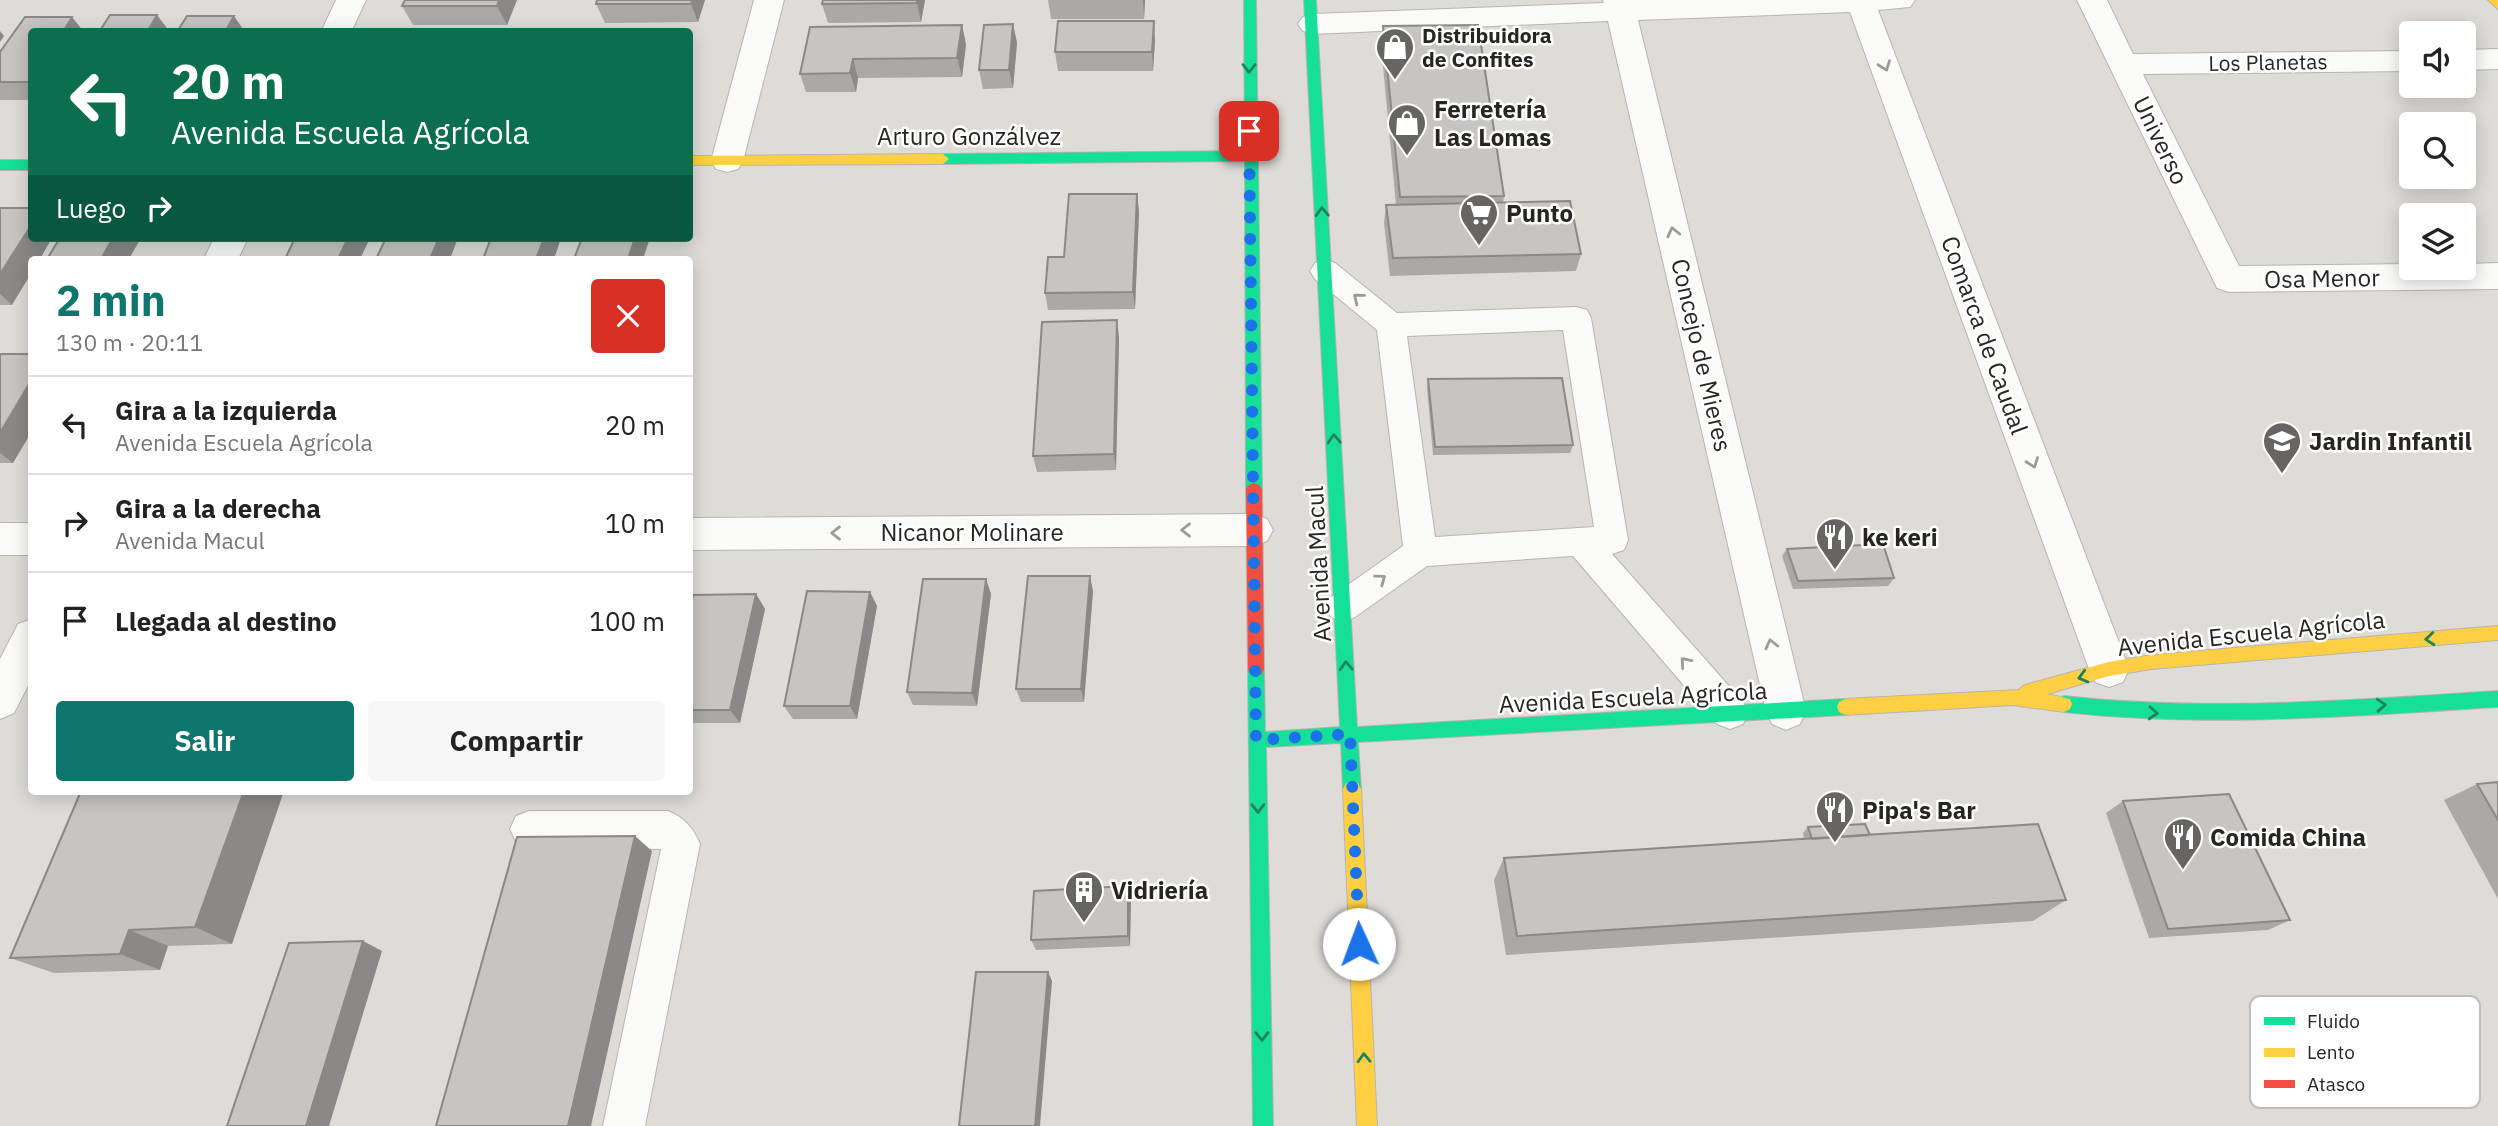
<!DOCTYPE html>
<html lang="es">
<head>
<meta charset="utf-8">
<style>
  body { margin:0; font-family:"IBM Plex Sans",sans-serif; background:#f6f6f6; color:#222; height:100vh; display:flex; flex-direction:column; font-size:26px; white-space:nowrap }
  * { box-sizing:border-box; margin:0 }
  p { font-size:23px; color:#767676 }
  .icon { flex:none; width:38px; height:38px; fill:none; stroke:currentColor; stroke-width:2; stroke-linecap:round; stroke-linejoin:round }
  .map { position:relative; flex:1; overflow:hidden }
  .sheet { position:absolute; left:28px; top:256px; width:665px; height:539px; display:flex; flex-direction:column; background:#fff; border-radius:7px; box-shadow:0 4px 18px #0003 }
  .sheet>* { flex:none }
  .banner { position:absolute; left:28px; top:28px; width:665px; height:214px; border-radius:7px; box-shadow:0 4px 18px #0003; background:#0b6e4f; color:#fff; overflow:hidden }
  .fabs { position:absolute; left:2399px; top:21px; display:grid; gap:14px }
  .fabs a { display:grid; place-items:center; width:77px; height:77px; border-radius:7px; background:#fff; box-shadow:0 4px 18px #0003; font-size:35px }
  .pin { position:absolute; display:grid; place-items:center; width:60px; height:60px; color:#fff; margin:-30px; border-radius:14px; box-shadow:0 4px 10px #0006 }
  .me { position:absolute; width:77px; margin:-38px; rotate:358deg; stroke-linejoin:round; filter:drop-shadow(0 0 5px #0008) }
  .turn { display:flex; align-items:center; gap:24px; height:147px; padding:0 28px; font-size:32px }
  .turn .icon { width:91px; height:91px; stroke-width:2.5 }
  .turn b { display:block; font-size:49px; line-height:60px }
  .then { display:flex; align-items:center; height:66px; padding:0 28px; background:#0003; gap:14px; font-size:26px }
  .round { display:grid; place-items:center; flex:none; width:74px; height:74px; border-radius:7px; background:#f6f6f6 }
  .head { display:flex; align-items:center; justify-content:space-between; height:119px; padding:0 28px }
  h1 { font-size:42px; font-weight:700; line-height:52px; color:#0f766e }
  .cta { display:flex; gap:14px; margin-top:auto; padding:14px 28px }
  .cta a { flex:1; height:80px; border-radius:7px; background:#0f766e; color:#fff; font-size:28px; font-weight:700; line-height:80px; text-align:center }
  .cta a+a { background:#f6f6f6; color:#222 }
  ul { padding:0; list-style:none }
  li { display:flex; align-items:center; gap:21px; height:98px; padding:0 28px; border-top:2px solid #e0e0e0 }
  li div { flex:1 }
  li b { display:block; font-size:26px }
  li em { font-style:normal }
  .map>svg:first-child { display:block }
</style>
</head>
<body>
<div class="map">
<svg width="2498" height="1126" viewBox="0 0 2498 1126">
  <rect width="100%" height="100%" fill="#dfdcd8"/>
  <g fill="none" stroke-linecap="round" stroke-linejoin="round">
    <defs>
      <path id="lane" d="M 1325,260 L 1335,263 L 1397,313 L 1576,307 L 1587,310 L 1591,318 L 1628,540 L 1624,550 L 1612,554 L 1743,702 L 1748,713 L 1743,724 L 1730,729 L 1717,724 L 1573,556 L 1427,566 L 1355,617 L 1343,622 L 1331,617 L 1326,607 L 1331,597 L 1403,546 L 1377,330 L 1315,279 L 1310,271 L 1315,263 ZM 1563,330 L 1594,527 L 1435,537 L 1407,336 Z
        M 529,811 L 668,811 C 685,818 693,828 700,844 L 645,1126 L 603,1126 L 661,849 L 529,847 L 516,842 L 510,829 L 516,816 Z"/>
      <path id="street" d="M 336,0 L 366,0 L 351,32 L 321,32 Z
        M 754,0 L 784,0 L 743,161 L 738,169 L 727,172 L 716,169 L 711,161 Z
        M 1603,0 L 1915,0 L 1910,7 L 1878,10 L 2129,669 L 2123,682 L 2109,687 L 2095,682 L 2089,669 L 1850,12 L 1638,20 L 1806,711 L 1800,724 L 1786,730 L 1772,724 L 1766,711 L 1608,21 L 1313,34 L 1303,31 L 1298,24 L 1303,17 L 1313,14 L 1604,3 Z
        M 2077,0 L 2107,0 L 2133,54 L 2412,51 L 2412,71 L 2143,74 L 2239,266 L 2412,264 L 2412,268 L 2464,268 L 2464,264 L 2498,263 L 2498,289 L 2229,292 L 2217,288 Z
        M 2498,49 L 2498,69 L 2464,70 L 2464,50 Z
        M 214,238 L 248,238 L 238,259 L 204,259 Z
        M 1254,514 L 1267,519 L 1273,530 L 1267,541 L 1254,546 L 690,550 L 690,518 Z
        M 0,523 L 32,523 L 32,555 L 0,555 Z
        M 32,619 L 32,678 L 14,713 L 0,719 L 0,659 L 18,624 Z"/>
      <path id="fast" d="M 1244,0 L 1256,0 L 1262,489 L 1259,493 L 1249,493 L 1246,489 L 1245,161 L 943,164 L 937,159 L 943,154 L 1245,151 Z
        M 1304,0 L 1316,0 L 1357,727 L 1845,699 L 1851,702 L 1853,707 L 1851,712 L 1845,715 L 1358,742 L 1361,789 L 1358,795 L 1352,797 L 1346,795 L 1343,789 L 1341,743 L 1266,747 L 1273,1126 L 1253,1126 L 1248,669 L 1250,664 L 1256,662 L 1262,664 L 1264,669 L 1265,732 L 1340,727 Z
        M 0,160 L 32,160 L 32,170 L 0,170 Z
        M 2498,691 L 2498,707 C 2353,716 2209,728 2064,712 L 2058,709 L 2056,704 L 2058,699 L 2064,696 C 2209,712 2353,700 2498,691 Z"/>
      <path id="slow" d="M 2488,0 L 2498,0 L 2498,9 Z
        M 943,154 L 949,159 L 943,164 L 690,165 L 690,156 Z
        M 2498,626 L 2498,640 L 2151,669 L 2109,676 L 2047,694 L 2070,699 L 2072,704 L 2070,709 L 2064,712 L 2013,705 L 1845,715 L 1839,712 L 1837,707 L 1839,702 L 1845,699 L 2018,690 L 2025,685 L 2109,662 L 2151,655 Z
        M 1352,781 L 1358,783 L 1361,789 L 1377,1126 L 1357,1126 L 1343,789 L 1346,783 Z"/>
      <path id="jam" d="M 1254,483 L 1259,485 L 1262,489 L 1264,669 L 1262,674 L 1256,676 L 1250,674 L 1248,669 L 1246,489 L 1249,485 Z"/>
    </defs>
    <use href="#lane" stroke="#b7b4b2" stroke-width="2"/>
    <use href="#street" stroke="#b7b4b2" stroke-width="2"/>
    <use href="#fast" stroke="#b7b4b2" stroke-width="2"/>
    <use href="#slow" stroke="#b7b4b2" stroke-width="2"/>
    <use href="#jam" stroke="#b7b4b2" stroke-width="2"/>
    <use href="#lane" fill="#fafaf9" fill-rule="evenodd"/>
    <use href="#street" fill="#fafaf9" fill-rule="evenodd"/>
    <use href="#fast" fill="#16e098" fill-rule="evenodd"/>
    <use href="#slow" fill="#ffcf43" fill-rule="evenodd"/>
    <use href="#jam" fill="#f24e42" fill-rule="evenodd"/>
  </g>
  <path fill="#aba9a6" d="M 517,0 L 507,25 L 413,25 L 402,6 Z
    M 705,0 L 698,22 L 605,23 L 596,4 Z
    M 823,0 L 925,0 L 921,22 L 828,23 L 822,4 Z
    M 1048,0 L 1145,0 L 1144,19 L 1051,19 Z
    M 1013,24 L 1017,43 L 1013,88 L 983,89 L 979,70 Z
    M 1383,26 L 1504,196 L 1503,203 L 1581,254 L 1576,271 L 1390,276 L 1384,223 L 1386,205 L 1396,205 L 1381,45 Z
    M 810,27 L 966,44 L 962,77 L 858,78 L 856,92 L 806,92 L 800,74 Z
    M 32,32 L 32,100 L 0,100 L 0,52 Z
    M 1155,40 L 1153,71 L 1058,71 L 1055,52 Z
    M 1137,194 L 1139,212 L 1135,309 L 1048,310 L 1045,293 Z
    M 0,208 L 12,305 L 0,305 Z
    M 1119,337 L 1116,470 L 1037,472 L 1033,456 Z
    M 0,354 L 13,463 L 0,463 Z
    M 1428,379 L 1573,445 L 1570,453 L 1433,455 L 1427,388 Z
    M 1787,549 L 1894,578 L 1888,586 L 1793,589 L 1782,556 Z
    M 986,579 L 991,594 L 977,706 L 913,705 L 907,692 Z
    M 1093,591 L 1084,702 L 1021,702 L 1016,689 Z
    M 870,592 L 877,606 L 857,719 L 793,719 L 784,706 Z
    M 756,594 L 765,609 L 740,723 L 690,723 L 690,608 Z
    M 2498,782 L 2498,899 L 2444,800 L 2477,784 Z
    M 81,791 L 232,944 L 168,946 L 160,970 L 54,973 L 10,958 Z
    M 2123,801 L 2290,920 L 2268,930 L 2149,938 L 2106,813 Z
    M 1808,827 L 1870,835 L 2066,900 L 2033,921 L 1506,955 L 1494,880 L 1504,858 L 1804,839 L 1803,833 Z
    M 1128,886 L 1131,896 L 1130,946 L 1036,950 L 1031,940 Z"/>
  <path fill="#8b8987" d="M 499,0 L 517,0 L 507,25 L 497,6 Z
    M 692,0 L 705,0 L 698,22 L 691,4 Z
    M 917,0 L 925,0 L 921,22 L 917,3 Z
    M 1143,0 L 1145,0 L 1144,19 Z
    M 157,15 L 170,32 L 147,32 Z
    M 234,16 L 245,32 L 225,32 Z
    M 72,17 L 84,32 L 63,32 Z
    M 1154,21 L 1155,40 L 1153,71 L 1152,52 Z
    M 1013,24 L 1017,43 L 1013,88 L 1009,70 Z
    M 962,25 L 966,44 L 962,77 L 957,58 Z
    M 0,31 L 4,36 L 0,42 Z
    M 853,59 L 858,78 L 856,92 L 850,73 Z
    M 1137,194 L 1139,212 L 1135,309 L 1133,292 Z
    M 32,224 L 32,238 L 52,238 L 40,259 L 32,259 L 32,272 L 12,305 L 0,294 L 0,274 Z
    M 113,238 L 141,238 L 129,259 L 101,259 Z
    M 348,238 L 370,238 L 360,259 L 338,259 Z
    M 439,238 L 458,238 L 450,259 L 430,259 Z
    M 544,238 L 561,238 L 554,259 L 536,259 Z
    M 635,238 L 650,238 L 643,259 L 628,259 Z
    M 1117,320 L 1119,337 L 1116,470 L 1114,454 Z
    M 32,379 L 32,431 L 13,463 L 0,453 L 0,433 Z
    M 1090,576 L 1093,591 L 1084,702 L 1081,689 Z
    M 986,579 L 991,594 L 977,706 L 972,693 Z
    M 870,592 L 877,606 L 857,719 L 850,706 Z
    M 756,594 L 765,609 L 740,723 L 730,710 Z
    M 244,791 L 284,791 L 232,944 L 195,927 Z
    M 635,836 L 652,851 L 591,1126 L 568,1126 Z
    M 1128,886 L 1131,896 L 1130,946 L 1128,936 Z
    M 129,930 L 168,946 L 160,970 L 120,954 Z
    M 363,941 L 382,951 L 329,1126 L 306,1126 Z
    M 1048,972 L 1052,981 L 1040,1126 L 1035,1126 Z"/>
  <path fill="#c7c4c1" stroke="#8b8987" stroke-width="2" d="M 405,0 L 499,0 L 497,6 L 402,6 Z
    M 597,0 L 692,0 L 691,4 L 596,4 Z
    M 823,0 L 917,0 L 917,3 L 822,4 Z
    M 110,15 L 157,15 L 147,32 L 99,32 Z
    M 187,16 L 234,16 L 225,32 L 177,32 Z
    M 25,17 L 72,17 L 63,32 L 32,32 L 32,77 L 28,82 L 0,82 L 0,52 Z
    M 1058,21 L 1154,21 L 1152,52 L 1055,52 Z
    M 1013,24 L 1009,70 L 979,70 L 984,25 Z
    M 962,25 L 957,58 L 853,59 L 850,73 L 800,74 L 810,27 Z
    M 1478,25 L 1504,196 L 1400,197 L 1383,26 Z
    M 390,30 L 486,30 L 486,32 L 389,32 Z
    M 586,30 L 683,30 L 682,32 L 586,32 Z
    M 1069,194 L 1137,194 L 1133,292 L 1045,293 L 1048,257 L 1064,257 Z
    M 1570,201 L 1581,254 L 1393,258 L 1386,205 Z
    M 0,208 L 32,208 L 32,224 L 0,274 Z
    M 60,238 L 113,238 L 101,259 L 47,259 Z
    M 295,238 L 348,238 L 338,259 L 285,259 Z
    M 386,238 L 439,238 L 430,259 L 376,259 Z
    M 491,238 L 544,238 L 536,259 L 483,259 Z
    M 582,238 L 635,238 L 628,259 L 574,259 Z
    M 1117,320 L 1114,454 L 1033,456 L 1042,322 Z
    M 0,354 L 32,354 L 32,379 L 0,433 Z
    M 1562,378 L 1573,445 L 1435,447 L 1428,379 Z
    M 1883,544 L 1894,578 L 1798,581 L 1787,549 Z
    M 1028,576 L 1090,576 L 1081,689 L 1016,689 Z
    M 923,579 L 986,579 L 972,693 L 907,692 Z
    M 807,591 L 870,592 L 850,706 L 784,706 Z
    M 756,594 L 730,710 L 690,710 L 690,608 L 693,595 Z
    M 2498,782 L 2498,820 L 2477,784 Z
    M 81,791 L 244,791 L 195,927 L 129,930 L 120,954 L 10,958 Z
    M 2229,794 L 2290,920 L 2168,929 L 2123,801 Z
    M 1865,824 L 1870,835 L 1812,839 L 1808,827 Z
    M 2038,824 L 2066,900 L 1517,936 L 1504,858 Z
    M 635,836 L 568,1126 L 436,1126 L 517,837 Z
    M 1128,886 L 1128,936 L 1031,940 L 1034,891 Z
    M 363,941 L 306,1126 L 227,1126 L 289,943 Z
    M 976,972 L 1048,972 L 1035,1126 L 959,1126 Z"/>
  <defs><path id="oneway-chevron" d="M-2-3.5L2.5 0L-2 3.5" fill="none" stroke-width="1.6" stroke-linecap="round" stroke-linejoin="round" transform="scale(1.75)"/></defs>
  <g stroke="#9b9a98">
    <use href="#oneway-chevron" transform="translate(1885 66) rotate(70)"/>
    <use href="#oneway-chevron" transform="translate(1673 232) rotate(-103)"/>
    <use href="#oneway-chevron" transform="translate(1358 298) rotate(-141)"/>
    <use href="#oneway-chevron" transform="translate(2033 463) rotate(70)"/>
    <use href="#oneway-chevron" transform="translate(1186 530) rotate(180)"/>
    <use href="#oneway-chevron" transform="translate(836 533) rotate(180)"/>
    <use href="#oneway-chevron" transform="translate(1381 579) rotate(-36)"/>
    <use href="#oneway-chevron" transform="translate(1771 644) rotate(-103)"/>
    <use href="#oneway-chevron" transform="translate(1685 662) rotate(-131)"/>
  </g>
  <g stroke="#1e825d">
    <use href="#oneway-chevron" transform="translate(1249 68) rotate(90)"/>
    <use href="#oneway-chevron" transform="translate(1322 212) rotate(-93)"/>
    <use href="#oneway-chevron" transform="translate(1334 439) rotate(-93)"/>
    <use href="#oneway-chevron" transform="translate(2430 639) rotate(175)"/>
    <use href="#oneway-chevron" transform="translate(1346 666) rotate(-93)"/>
    <use href="#oneway-chevron" transform="translate(2083 677) rotate(165)"/>
    <use href="#oneway-chevron" transform="translate(2381 705) rotate(-4)"/>
    <use href="#oneway-chevron" transform="translate(2153 713) rotate(3)"/>
    <use href="#oneway-chevron" transform="translate(1258 808) rotate(89)"/>
    <use href="#oneway-chevron" transform="translate(1262 1036) rotate(89)"/>
    <use href="#oneway-chevron" transform="translate(1364 1058) rotate(-92)"/>
  </g>
  <g fill="none" stroke-linecap="round" stroke-linejoin="round">
    <path stroke="#1a73e8" stroke-width="12" stroke-dasharray="0 21.6" d="M 1249,131 L 1256,740 L 1350,734 L 1359,944"/>
  </g>
  <defs>
    <symbol id="shop-pin" viewBox="-11 -11 22 30"><path d="M0 17L-7.5 6A9.5 9.5 0 1 1 7.5 6Z" fill="#676562" stroke="#fff"/><path d="M-5-2.5h2.3a2.7 3.5 0 0 1 5.4 0H5L5.5 6h-11ZM-1.5-2.5h3a1.5 2.3 0 0 0-3 0Z" fill="#fff"/></symbol>
    <symbol id="supermarket-pin" viewBox="-11 -11 22 30"><path d="M0 17L-7.5 6A9.5 9.5 0 1 1 7.5 6Z" fill="#676562" stroke="#fff"/><path d="M-6-5.5h2.5l.6 2H6L4.5 2H-2.5L-4.4-4H-6ZM-1.5 3.2a1.3 1.3 0 1 0 .1 0ZM3 3.2a1.3 1.3 0 1 0 .1 0Z" fill="#fff"/></symbol>
    <symbol id="school-pin" viewBox="-11 -11 22 30"><path d="M0 17L-7.5 6A9.5 9.5 0 1 1 7.5 6Z" fill="#676562" stroke="#fff"/><path d="M0-5L7-2L0 1L-7-2ZM-4 1L0 2.5L4 1V4Q0 6-4 4Z" fill="#fff"/></symbol>
    <symbol id="restaurant-pin" viewBox="-11 -11 22 30"><path d="M0 17L-7.5 6A9.5 9.5 0 1 1 7.5 6Z" fill="#676562" stroke="#fff"/><path d="M-5-6h1v4h1v-4h1v4h1v-4h1v5L-1.5 .5V6h-2V.5L-5-1ZM5-6V6H3V1.5H1.5Q1.5-4 5-6Z" fill="#fff"/></symbol>
    <symbol id="building-pin" viewBox="-11 -11 22 30"><path d="M0 17L-7.5 6A9.5 9.5 0 1 1 7.5 6Z" fill="#676562" stroke="#fff"/><path d="M-4-6H4V6H1V3H-1V6H-4ZM-2.5-4.3h1.7v1.8h-1.7ZM.8-4.3h1.7v1.8H.8ZM-2.5-1h1.7V.8h-1.7ZM.8-1h1.7V.8H.8Z" fill="#fff"/></symbol>
  </defs>
  <g fill-rule="evenodd">
    <use href="#shop-pin" x="1373" y="25" width="44" height="60"/>
    <use href="#shop-pin" x="1385" y="101" width="44" height="60"/>
    <use href="#supermarket-pin" x="1457" y="191" width="44" height="60"/>
    <use href="#school-pin" x="2260" y="419" width="44" height="60"/>
    <use href="#restaurant-pin" x="1813" y="515" width="44" height="60"/>
    <use href="#restaurant-pin" x="1813" y="788" width="44" height="60"/>
    <use href="#restaurant-pin" x="2161" y="815" width="44" height="60"/>
    <use href="#building-pin" x="1062" y="868" width="44" height="60"/>
  </g>
  <g text-anchor="middle" dominant-baseline="central" stroke-width="5" stroke-linejoin="round" paint-order="stroke">
    <g font-size="21" font-weight="bold" fill="#272522" stroke="#fff" text-anchor="start">
      <text x="1422" y="35">Distribuidora<tspan x="1422" dy="24">de Confites</tspan></text>
    </g>
    <g font-size="21" fill="#272522" stroke="#fff">
      <text transform="translate(2268 62) rotate(-1)">Los Planetas</text>
    </g>
    <g font-size="24" font-weight="bold" fill="#272522" stroke="#fff" text-anchor="start">
      <text x="1434" y="109">Ferretería<tspan x="1434" dy="28">Las Lomas</tspan></text>
      <text x="1506" y="213">Punto</text>
      <text x="2309" y="441">Jardin Infantil</text>
      <text x="1862" y="537">ke keri</text>
      <text x="1862" y="810">Pipa's Bar</text>
      <text x="2210" y="837">Comida China</text>
      <text x="1111" y="890">Vidriería</text>
    </g>
    <g font-size="24" fill="#272522" stroke="#fff">
      <text x="969" y="136">Arturo Gonzálvez</text>
      <text transform="translate(2161 140) rotate(64)">Universo</text>
      <text transform="translate(2322 278) rotate(-1)">Osa Menor</text>
      <text transform="translate(1985 335) rotate(70)">Comarca de Caudal</text>
      <text transform="translate(1702 355) rotate(77)">Concejo de Mieres</text>
      <text x="972" y="532">Nicanor Molinare</text>
      <text transform="translate(1318 564) rotate(-93)">Avenida Macul</text>
      <text transform="translate(2251 633) rotate(-6)">Avenida Escuela Agrícola</text>
      <text transform="translate(1633 697) rotate(-3)">Avenida Escuela Agrícola</text>
    </g>
  </g>
  <rect x="2250" y="996" width="230" height="112" rx="10" fill="#fff" stroke="#bebebd" stroke-width="2"/>
  <rect x="2264" y="1017" width="31" height="8" fill="#16e098"/>
  <rect x="2264" y="1048" width="31" height="9" fill="#ffcf43"/>
  <rect x="2264" y="1080" width="31" height="8" fill="#f24e42"/>
  <g font-size="19" fill="#272522">
    <text x="2307" y="1028">Fluido</text>
    <text x="2307" y="1059">Lento</text>
    <text x="2307" y="1091">Atasco</text>
  </g>
</svg>
<div class="fabs">
<a><svg class="icon" aria-label="sound" viewBox="0 0 24 24"><path d="M4 9h4l5-4v14l-5-4H4zM17 9q2 3 0 6"/></svg></a>
<a><svg class="icon" aria-label="search" viewBox="0 0 24 24"><circle cx="10" cy="10" r="6"/><path d="M15 15l6 6"/></svg></a>
<a><svg class="icon" aria-label="layers" viewBox="0 0 24 24"><path d="M12 4l9 5-9 5-9-5zM3 14l9 5 9-5"/></svg></a>
</div>
<div class="pin" style="left:1249px;top:131px;background:#d93025"><svg class="icon" aria-label="arrive" viewBox="0 0 24 24"><path d="M6 21V4h12l-3 4 3 4H6"/></svg></div>
<svg class="me" style="left:1359px;top:944px" viewBox="-20 -20 40 40"><circle r="19" fill="#fff"/><path d="M0-13L10 11 0 6-10 11z" fill="#1a73e8"/></svg>
<div class="banner">
<div class="turn"><svg class="icon" aria-label="left" viewBox="0 0 24 24"><path d="M17 20v-9H6M10 6l-5 5 5 5"/></svg><div><b>20 m</b>Avenida Escuela Agrícola</div></div>
<div class="then">Luego<svg class="icon" aria-label="right" viewBox="0 0 24 24"><path d="M7 20v-9h11M14 6l5 5-5 5"/></svg></div>
</div>
<section class="sheet">
<div class="head"><div><h1>2 min</h1><p>130 m · 20:11</p></div><a class="round" style="background:#d93025;color:#fff"><svg class="icon" aria-label="close" viewBox="0 0 24 24"><path d="M6 6l12 12M18 6L6 18"/></svg></a></div>
<ul>
<li><svg class="icon" aria-label="left" viewBox="0 0 24 24"><path d="M17 20v-9H6M10 6l-5 5 5 5"/></svg><div><b>Gira a la izquierda</b><p>Avenida Escuela Agrícola</p></div><em>20 m</em></li>
<li><svg class="icon" aria-label="right" viewBox="0 0 24 24"><path d="M7 20v-9h11M14 6l5 5-5 5"/></svg><div><b>Gira a la derecha</b><p>Avenida Macul</p></div><em>10 m</em></li>
<li><svg class="icon" aria-label="arrive" viewBox="0 0 24 24"><path d="M6 21V4h12l-3 4 3 4H6"/></svg><div><b>Llegada al destino</b></div><em>100 m</em></li>
</ul>
<div class="cta"><a>Salir</a><a>Compartir</a></div>
</section>
</div>
</body>
</html>
